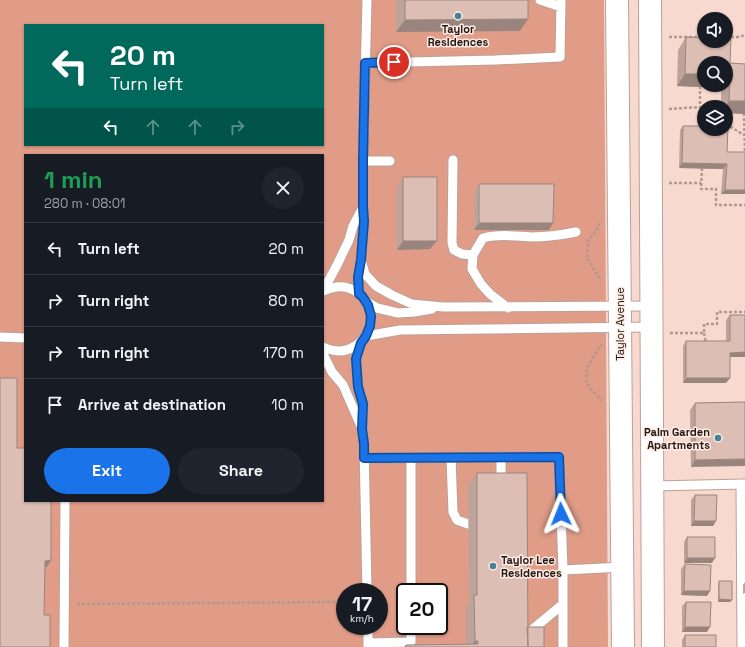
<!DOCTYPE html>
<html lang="en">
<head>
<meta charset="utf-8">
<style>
  body { margin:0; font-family:"Space Grotesk",sans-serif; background:#20242c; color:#f1f3f6; height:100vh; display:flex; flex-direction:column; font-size:15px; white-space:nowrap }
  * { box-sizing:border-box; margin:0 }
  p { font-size:13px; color:#9ea1a6 }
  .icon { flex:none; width:22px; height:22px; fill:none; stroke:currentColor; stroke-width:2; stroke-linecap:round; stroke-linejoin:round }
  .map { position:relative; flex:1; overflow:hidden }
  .sheet { position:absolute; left:24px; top:154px; width:300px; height:348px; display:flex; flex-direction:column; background:#171b24; border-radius:0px; box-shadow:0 1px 3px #0004 }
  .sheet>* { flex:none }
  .banner { position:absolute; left:24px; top:24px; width:300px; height:122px; border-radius:0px; box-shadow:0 1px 3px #0004; background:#00695c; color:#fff; overflow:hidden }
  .controls { position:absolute; left:697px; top:12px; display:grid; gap:8px }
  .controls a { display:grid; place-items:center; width:36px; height:36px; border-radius:50%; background:#171b24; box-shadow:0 1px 3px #0004; font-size:20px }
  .speed { position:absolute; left:336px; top:583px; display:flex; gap:8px; font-size:20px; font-weight:700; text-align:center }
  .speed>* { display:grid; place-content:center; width:52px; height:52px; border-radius:50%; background:#171b24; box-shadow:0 1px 3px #0004; line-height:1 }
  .speed small { font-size:10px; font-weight:400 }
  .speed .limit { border:2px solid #111; border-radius:6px; background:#fff; color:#111 }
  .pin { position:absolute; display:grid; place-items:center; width:34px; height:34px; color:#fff; margin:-17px; border:2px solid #fff; border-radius:50%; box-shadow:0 1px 4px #0007 }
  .me { position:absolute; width:44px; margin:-22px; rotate:358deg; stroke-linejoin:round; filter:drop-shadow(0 0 3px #0008) }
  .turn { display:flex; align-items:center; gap:14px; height:84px; padding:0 20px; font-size:18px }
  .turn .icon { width:52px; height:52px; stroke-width:2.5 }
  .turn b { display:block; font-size:28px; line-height:34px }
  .lanes { display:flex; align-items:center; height:38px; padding:0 20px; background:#0003; justify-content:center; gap:20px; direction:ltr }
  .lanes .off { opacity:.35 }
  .round { display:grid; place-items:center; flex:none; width:42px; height:42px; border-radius:21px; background:#20242c }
  .overview { display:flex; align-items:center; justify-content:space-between; height:68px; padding:0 20px }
  h1 { font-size:24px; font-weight:600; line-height:30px; color:#1e9e55 }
  .cta { display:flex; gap:8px; margin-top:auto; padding:8px 20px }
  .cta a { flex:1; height:46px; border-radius:24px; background:#1a73e8; color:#fff; font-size:16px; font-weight:600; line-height:46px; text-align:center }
  .cta a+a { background:#20242c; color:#f1f3f6 }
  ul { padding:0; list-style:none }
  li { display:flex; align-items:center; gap:12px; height:52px; padding:0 20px; border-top:1px solid #363941 }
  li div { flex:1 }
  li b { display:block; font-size:15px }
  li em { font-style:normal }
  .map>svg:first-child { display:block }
</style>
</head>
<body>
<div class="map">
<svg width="745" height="647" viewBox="0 0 745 647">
  <rect width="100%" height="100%" fill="#f8d9cf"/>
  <path fill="#e09c87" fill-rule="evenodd" d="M 0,0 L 604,0 L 608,647 L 0,647 ZM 25,25 L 323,25 L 323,145 L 25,145 ZM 25,155 L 323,155 L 323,501 L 25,501 ZM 345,592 L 379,592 L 379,626 L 345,626 ZM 405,592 L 439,592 L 439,626 L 405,626 Z"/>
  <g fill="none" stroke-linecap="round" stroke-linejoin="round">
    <defs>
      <path id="lane" d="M 540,0 L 561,7
        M 365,63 L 495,60 L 560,57 L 561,0
        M 453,160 L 452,243 L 454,250 L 462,254 L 473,255
        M 363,161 L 367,0
        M 390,161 L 363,161 L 363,207 L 364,221 L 361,260 L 365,274 L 376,286 L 392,295 L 412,304 L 443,307 L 651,306
        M 323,291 C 330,288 337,286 344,287 C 374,292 380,330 355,346 C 345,353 334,352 323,347
        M 323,291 L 338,263 L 349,240 L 353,226 L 363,207
        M 359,294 L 358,277 L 361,262
        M 365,301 L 377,308 L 398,313 L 414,312 L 432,309
        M 508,308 L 490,294 L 481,284 L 472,269 L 473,255 L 483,238 C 499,234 516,236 532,237 C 547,237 561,235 576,232
        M 366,336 L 400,330 L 651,327
        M 0,337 L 25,338
        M 361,343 L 356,359 L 358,387 L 363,404 L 362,429 L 364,444 L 367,592
        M 323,354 L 332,372 L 343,385 L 361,426
        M 364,458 L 559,457 L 563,570
        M 411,458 L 411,592
        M 451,458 L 453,512 L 457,520 L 468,524
        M 501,484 L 501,457
        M 741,484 L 742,647
        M 652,486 L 745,484
        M 368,626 L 368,647
        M 533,629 L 563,604
        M 368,643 L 411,642 L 411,626
        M 64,647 L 65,501
        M 563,647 L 563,570 L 623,567"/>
      <path id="secondary" d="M 617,0 L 623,647
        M 650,0 L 653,647"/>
    </defs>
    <use href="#lane" stroke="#bda096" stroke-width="11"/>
    <use href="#secondary" stroke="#bda096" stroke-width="24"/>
    <path stroke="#b19991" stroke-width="2.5" stroke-dasharray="3 2" stroke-linecap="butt" d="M 669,37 L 704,37
      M 726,37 L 739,37 L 745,35
      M 669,109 L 700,107 L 704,110
      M 744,113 L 745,154
      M 726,124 L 744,135
      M 700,129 L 700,87
      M 702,168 L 701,189 L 716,189 L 716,205 L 745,205
      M 669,183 L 701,183
      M 600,223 L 596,231 L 588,241 L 587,258 L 601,280
      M 670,333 L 704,333 L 704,324 L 717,324 L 717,312 L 745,312
      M 704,333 L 706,344
      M 601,343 L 601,345 C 594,356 580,373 589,386 C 592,391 598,396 602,401
      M 77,604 L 345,602"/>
    <use href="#lane" stroke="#fff" stroke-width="9"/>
    <use href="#secondary" stroke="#fff" stroke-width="22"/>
  </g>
  <path fill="#bda39b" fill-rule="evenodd" d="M 396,0 L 528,0 L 520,31 L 396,32 Z
    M 686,37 L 730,63 L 745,64 L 745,114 L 726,113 L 726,107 L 721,107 L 721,88 L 677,86 L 678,50 ZM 726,63 L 726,85 L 704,85 Z
    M 683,126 L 727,152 L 745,194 L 721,194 L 723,169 L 679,168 L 680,130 Z
    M 403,177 L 430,249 L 397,250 L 397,186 Z
    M 479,184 L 549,230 L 474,230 L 475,191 Z
    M 730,315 L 745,315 L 745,357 L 730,357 L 730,378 L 726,383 L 683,383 L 683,346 L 686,341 L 726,341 L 726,320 Z
    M 745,402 L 691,467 L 690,410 L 695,403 Z
    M 477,473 L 527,627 L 544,647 L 404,647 L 406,645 L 466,645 L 466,607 L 469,603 L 468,485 Z
    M 695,495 L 716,521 L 713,526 L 691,526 L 691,500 Z
    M 687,537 L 712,563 L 684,563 L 684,542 Z
    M 685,564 L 710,591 L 707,596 L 681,595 L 681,569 Z
    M 719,581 L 732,600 L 730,602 L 718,602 L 718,584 Z
    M 745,582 L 745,593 L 743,594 L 743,585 Z
    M 686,602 L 707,632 L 682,632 L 682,606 Z
    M 685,635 L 716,647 L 682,647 L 682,640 Z"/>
  <path fill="#9a857e" d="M 528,19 L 520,31 L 396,32 L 405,20 Z
    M 685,74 L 704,74 L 704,85 L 723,85 L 721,88 L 677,86 Z
    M 726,75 L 730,75 L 726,81 Z
    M 729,101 L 745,101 L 745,114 L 726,113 L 726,107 L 725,107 Z
    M 682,163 L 727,164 L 723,169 L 679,168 Z
    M 725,190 L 745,190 L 745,194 L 721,194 Z
    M 479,223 L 553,223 L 549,230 L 474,230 Z
    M 403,241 L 437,241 L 430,249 L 397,250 Z
    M 745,352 L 745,357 L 726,357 L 730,353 Z
    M 686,378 L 730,378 L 726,383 L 683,383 Z
    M 745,459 L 745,466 L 691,467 L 695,460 Z
    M 694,521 L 716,521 L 713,526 L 691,526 Z
    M 687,558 L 715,558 L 712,563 L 684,563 Z
    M 51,560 L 47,567 L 40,567 L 45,561 Z
    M 684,591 L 710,591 L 707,596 L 681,595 Z
    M 719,599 L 732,600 L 730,602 L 718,602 Z
    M 685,627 L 710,627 L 707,632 L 682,632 Z
    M 475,641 L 478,641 L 474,647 L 471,647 Z"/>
  <path fill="#dcbeb4" stroke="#9a857e" d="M 405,0 L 528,0 L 528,19 L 405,20 Z
    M 686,37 L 704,38 L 704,41 L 726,41 L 726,38 L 731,38 L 730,63 L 745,64 L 745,101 L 729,101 L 730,75 L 726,75 L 726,63 L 704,63 L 704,74 L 685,74 Z
    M 683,126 L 704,126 L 704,129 L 726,129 L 726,127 L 728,127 L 727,152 L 745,152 L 745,190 L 725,190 L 727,164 L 682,163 Z
    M 403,177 L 437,177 L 437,241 L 403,241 Z
    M 479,184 L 554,184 L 553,223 L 479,223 Z
    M 730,315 L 745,315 L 745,352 L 730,353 L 730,378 L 686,378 L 686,341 L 730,341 Z
    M 0,378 L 17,378 L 17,448 L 25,448 L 25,501 L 51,501 L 51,560 L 45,561 L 44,615 L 50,615 L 50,647 L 0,647 Z
    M 745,402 L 745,459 L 695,460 L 695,403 Z
    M 477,473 L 527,473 L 528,647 L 406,647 L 406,645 L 478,644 L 478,641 L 475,641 L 474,595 L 477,595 Z
    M 695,495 L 717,495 L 716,521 L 694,521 Z
    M 687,537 L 715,537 L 715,558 L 687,558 Z
    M 685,564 L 711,565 L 710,591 L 684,591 Z
    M 719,581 L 732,581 L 732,600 L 719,599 Z
    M 686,602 L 711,602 L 710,627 L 685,627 Z
    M 527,627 L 544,627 L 544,647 L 528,647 Z
    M 685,635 L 716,635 L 716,647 L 685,647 Z"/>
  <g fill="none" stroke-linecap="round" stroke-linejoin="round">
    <defs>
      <path id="route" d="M 394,62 L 365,63 L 363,161 L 363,207 L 364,221 L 361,260 L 358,277 L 359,294 L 362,296 L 368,305 L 371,316 L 370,326 L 366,336 L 361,343 L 356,359 L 358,387 L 363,404 L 362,429 L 364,444 L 364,458 L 559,457 L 561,514"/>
    </defs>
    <use href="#route" stroke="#114b97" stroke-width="10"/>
    <use href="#route" stroke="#1a73e8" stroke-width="7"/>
  </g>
  <g fill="#428395" stroke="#fdeae3" stroke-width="1.5">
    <circle cx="458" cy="16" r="4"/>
    <circle cx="718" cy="438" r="4"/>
    <circle cx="493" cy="566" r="4"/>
  </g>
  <g text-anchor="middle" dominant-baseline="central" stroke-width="3" stroke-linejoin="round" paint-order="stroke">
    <g font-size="11" font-weight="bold" fill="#231814" stroke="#fdeae3">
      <text x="458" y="29">Taylor<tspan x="458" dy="13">Residences</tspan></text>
      <text x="710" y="432" text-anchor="end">Palm Garden<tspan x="710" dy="13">Apartments</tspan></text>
      <text x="501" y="560" text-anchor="start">Taylor Lee<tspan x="501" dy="13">Residences</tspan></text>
    </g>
    <g font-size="11" fill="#231814" stroke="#fdeae3">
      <text transform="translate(620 324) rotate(-90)">Taylor Avenue</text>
    </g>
  </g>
</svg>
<div class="controls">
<a><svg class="icon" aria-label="sound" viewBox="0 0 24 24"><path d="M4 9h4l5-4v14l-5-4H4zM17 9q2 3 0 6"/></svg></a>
<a><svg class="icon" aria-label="search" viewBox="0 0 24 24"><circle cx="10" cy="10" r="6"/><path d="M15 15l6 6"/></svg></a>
<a><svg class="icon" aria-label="layers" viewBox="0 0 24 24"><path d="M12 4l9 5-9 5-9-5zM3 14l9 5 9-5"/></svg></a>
</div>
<div class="speed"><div>17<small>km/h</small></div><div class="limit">20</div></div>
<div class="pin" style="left:394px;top:62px;background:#d93025"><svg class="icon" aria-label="arrive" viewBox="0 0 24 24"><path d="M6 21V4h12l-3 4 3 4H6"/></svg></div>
<svg class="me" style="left:561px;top:514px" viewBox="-20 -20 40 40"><path d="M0-17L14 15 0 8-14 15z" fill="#1a73e8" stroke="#fff" stroke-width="4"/></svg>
<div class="banner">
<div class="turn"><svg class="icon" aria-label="left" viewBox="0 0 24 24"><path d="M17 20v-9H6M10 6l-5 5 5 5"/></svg><div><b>20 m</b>Turn left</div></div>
<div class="lanes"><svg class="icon" aria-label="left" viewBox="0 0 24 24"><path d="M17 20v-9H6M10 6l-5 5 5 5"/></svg><svg class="icon off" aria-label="ahead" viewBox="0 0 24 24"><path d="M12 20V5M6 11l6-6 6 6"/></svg><svg class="icon off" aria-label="ahead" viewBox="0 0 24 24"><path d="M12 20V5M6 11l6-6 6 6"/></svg><svg class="icon off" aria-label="right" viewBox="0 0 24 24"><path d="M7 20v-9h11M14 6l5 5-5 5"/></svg></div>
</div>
<section class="sheet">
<div class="overview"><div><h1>1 min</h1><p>280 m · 08:01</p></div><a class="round"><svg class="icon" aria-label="close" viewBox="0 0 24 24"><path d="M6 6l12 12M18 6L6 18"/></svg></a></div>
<ul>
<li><svg class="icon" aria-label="left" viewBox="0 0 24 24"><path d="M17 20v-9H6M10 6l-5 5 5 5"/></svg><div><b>Turn left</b></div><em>20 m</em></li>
<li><svg class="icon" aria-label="right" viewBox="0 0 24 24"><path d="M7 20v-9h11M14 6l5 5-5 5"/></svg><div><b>Turn right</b></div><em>80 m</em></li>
<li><svg class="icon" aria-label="right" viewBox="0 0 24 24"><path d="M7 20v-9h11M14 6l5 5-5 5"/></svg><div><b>Turn right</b></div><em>170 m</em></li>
<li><svg class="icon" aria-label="arrive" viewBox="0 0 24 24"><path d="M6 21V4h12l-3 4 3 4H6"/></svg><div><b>Arrive at destination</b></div><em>10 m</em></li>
</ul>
<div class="cta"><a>Exit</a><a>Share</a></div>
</section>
</div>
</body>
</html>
